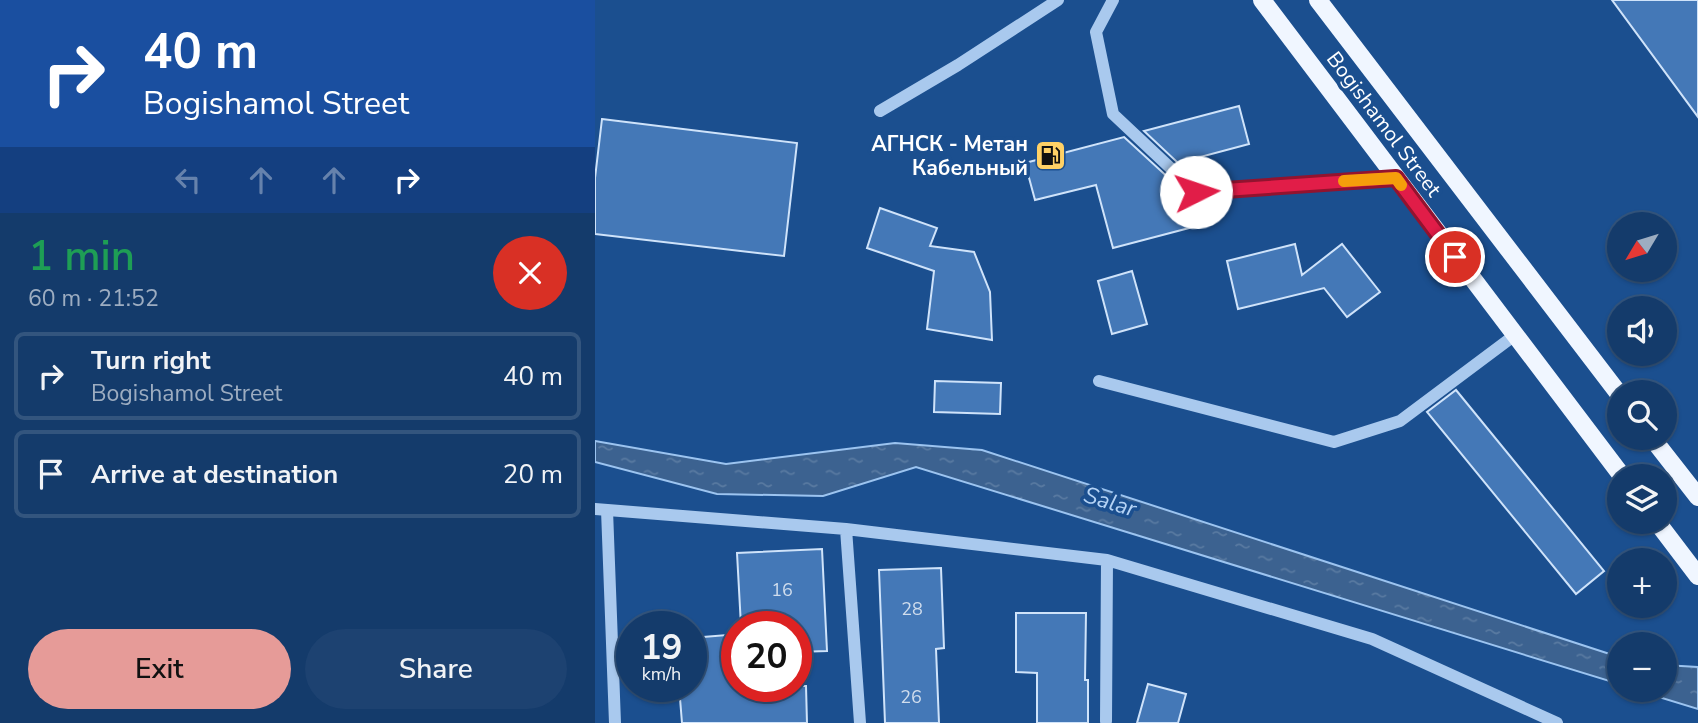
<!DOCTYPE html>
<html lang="en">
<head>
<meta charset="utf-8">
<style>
  body { margin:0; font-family:"Nunito Sans",sans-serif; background:#1d4271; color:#f1f3f6; height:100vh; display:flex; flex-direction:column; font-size:26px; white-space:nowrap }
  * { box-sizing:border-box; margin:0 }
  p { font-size:23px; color:#9dadc1 }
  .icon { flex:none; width:38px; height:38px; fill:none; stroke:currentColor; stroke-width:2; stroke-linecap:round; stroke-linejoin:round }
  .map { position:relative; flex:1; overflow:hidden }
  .drawer { display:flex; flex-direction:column; background:#143b6b; width:595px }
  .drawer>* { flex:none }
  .top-card { background:#1a4fa0; color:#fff; overflow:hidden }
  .needle { width:46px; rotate:232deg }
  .tools { position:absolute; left:1012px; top:212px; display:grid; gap:14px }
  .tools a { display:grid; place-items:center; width:70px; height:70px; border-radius:50%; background:#143b6b; box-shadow:0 2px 5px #0004,0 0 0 2px #33557e; font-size:35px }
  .speed { position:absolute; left:21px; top:611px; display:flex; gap:14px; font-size:35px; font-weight:700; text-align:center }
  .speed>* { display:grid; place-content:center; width:91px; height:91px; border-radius:50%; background:#143b6b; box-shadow:0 2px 5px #0004,0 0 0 2px #33557e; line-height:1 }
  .speed small { font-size:18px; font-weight:400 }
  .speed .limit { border:10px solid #d22; background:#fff; color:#111 }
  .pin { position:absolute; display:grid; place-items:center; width:60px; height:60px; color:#fff; margin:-30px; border:4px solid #fff; border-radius:50%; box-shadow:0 2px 7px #0007 }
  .me { position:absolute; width:77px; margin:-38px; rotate:86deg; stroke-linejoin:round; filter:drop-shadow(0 0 5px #0008) }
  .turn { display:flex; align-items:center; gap:24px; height:147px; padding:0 28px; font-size:32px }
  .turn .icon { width:91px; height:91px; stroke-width:2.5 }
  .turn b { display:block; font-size:49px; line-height:60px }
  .lanes { display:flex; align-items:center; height:66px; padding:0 28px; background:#0003; justify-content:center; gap:35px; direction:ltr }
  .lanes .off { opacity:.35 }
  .round { display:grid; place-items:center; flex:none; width:74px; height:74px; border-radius:37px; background:#1d4271 }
  .headline { display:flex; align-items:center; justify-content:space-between; height:119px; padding:0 28px }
  h1 { font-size:42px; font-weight:600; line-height:52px; color:#1e9e55 }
  .cta { display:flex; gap:14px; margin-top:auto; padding:14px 28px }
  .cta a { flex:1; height:80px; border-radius:42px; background:#e69b98; color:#111; font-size:28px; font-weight:600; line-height:80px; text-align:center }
  .cta a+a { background:#1d4271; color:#f1f3f6 }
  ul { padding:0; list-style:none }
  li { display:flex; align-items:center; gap:21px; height:88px; margin:0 14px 10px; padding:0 14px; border:4px solid #33557e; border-radius:10px }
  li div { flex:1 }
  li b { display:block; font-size:26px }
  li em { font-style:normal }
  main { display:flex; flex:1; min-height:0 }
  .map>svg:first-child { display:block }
</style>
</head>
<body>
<main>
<section class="drawer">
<div class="top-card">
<div class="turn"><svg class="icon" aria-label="right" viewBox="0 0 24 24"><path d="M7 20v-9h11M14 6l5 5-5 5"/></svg><div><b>40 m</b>Bogishamol Street</div></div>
<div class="lanes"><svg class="icon off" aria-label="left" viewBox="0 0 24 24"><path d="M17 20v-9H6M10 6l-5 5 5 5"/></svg><svg class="icon off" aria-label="ahead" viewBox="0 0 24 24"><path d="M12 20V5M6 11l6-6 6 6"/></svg><svg class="icon off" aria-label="ahead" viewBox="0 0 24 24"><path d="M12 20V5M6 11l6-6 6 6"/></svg><svg class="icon" aria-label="right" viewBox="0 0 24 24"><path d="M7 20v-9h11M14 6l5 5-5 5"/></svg></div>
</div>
<div class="headline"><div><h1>1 min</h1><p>60 m · 21:52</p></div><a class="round" style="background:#d93025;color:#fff"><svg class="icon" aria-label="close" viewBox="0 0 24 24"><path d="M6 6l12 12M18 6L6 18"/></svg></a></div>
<ul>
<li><svg class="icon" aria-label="right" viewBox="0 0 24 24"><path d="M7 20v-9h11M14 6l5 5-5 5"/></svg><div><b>Turn right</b><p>Bogishamol Street</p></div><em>40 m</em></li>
<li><svg class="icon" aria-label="arrive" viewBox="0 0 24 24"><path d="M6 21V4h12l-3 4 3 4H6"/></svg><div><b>Arrive at destination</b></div><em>20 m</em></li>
</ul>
<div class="cta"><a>Exit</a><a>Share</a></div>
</section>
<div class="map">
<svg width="1103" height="723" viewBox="0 0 1103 723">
  <defs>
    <pattern id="water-ripples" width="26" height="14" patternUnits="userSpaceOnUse" patternTransform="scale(1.75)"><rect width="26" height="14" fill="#3c6290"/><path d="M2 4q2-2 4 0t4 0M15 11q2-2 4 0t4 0" fill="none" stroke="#597aa1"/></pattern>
  </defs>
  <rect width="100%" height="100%" fill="#1b4f8f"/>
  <path fill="url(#water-ripples)" stroke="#9cc4f0" stroke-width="2" d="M 0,441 L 131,464 L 300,443 L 387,450 L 1024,657 L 1024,684 L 321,467 L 228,496 L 122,494 L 0,462 Z
    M 1069,665 L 1103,667 L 1103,709 L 1041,690 L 1069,690 Z"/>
  <path fill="#4478b7" stroke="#cfe3fa" stroke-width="2" d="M 1017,0 L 1103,0 L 1103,117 Z
    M 644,106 L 654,144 L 583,163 L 549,131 Z
    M 7,119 L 202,143 L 189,256 L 0,234 L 0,178 Z
    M 529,137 L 589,192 L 598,227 L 518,248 L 501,185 L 440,200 L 430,163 Z
    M 285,208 L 342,228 L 335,246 L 379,252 L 395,292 L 397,340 L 332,329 L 339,271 L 272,248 Z
    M 700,244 L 707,275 L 747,244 L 785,292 L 752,317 L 729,288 L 643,309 L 632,261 Z
    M 537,271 L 552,324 L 517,334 L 503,281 Z
    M 340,381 L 406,383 L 405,414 L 339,412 Z
    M 861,390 L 1009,571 L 981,594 L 832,412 Z
    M 227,549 L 232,651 L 201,652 L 201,626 L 146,626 L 142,553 Z
    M 346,568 L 349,648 L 341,649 L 344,723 L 290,723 L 284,570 Z
    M 421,613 L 491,613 L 490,680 L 493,680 L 493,723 L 442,723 L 442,673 L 421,672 Z
    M 132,635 L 136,686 L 211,686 L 212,723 L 87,723 L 84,686 L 96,686 L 96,638 Z
    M 553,684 L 591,694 L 583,723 L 542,723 Z"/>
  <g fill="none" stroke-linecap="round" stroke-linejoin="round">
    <path stroke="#a9c9ee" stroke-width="12" d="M 518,0 L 501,32 L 518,114 L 601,192 L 801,178
      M 285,111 L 363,65 L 463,0
      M 504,381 L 739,442 L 805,421 L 920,335
      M 0,509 L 251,529 L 512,560 L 777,639 L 962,723
      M 12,510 L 20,723
      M 251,529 L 265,723
      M 511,721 L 512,560"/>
    <path stroke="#f0f6ff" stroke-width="18" d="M 667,0 L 1027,476
      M 723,0 L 1024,394
      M 1057,438 L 1103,497
      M 1062,522 L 1103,576"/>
  </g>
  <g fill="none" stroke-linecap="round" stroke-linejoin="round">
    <defs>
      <path id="route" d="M 601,192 L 801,178 L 860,257"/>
    </defs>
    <use href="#route" stroke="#92132f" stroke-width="18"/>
    <use href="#route" stroke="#e11d48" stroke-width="12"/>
    <path stroke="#f59e0b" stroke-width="12" d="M 749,181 L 801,178 L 806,185"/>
  </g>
  <defs>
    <symbol id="fuel-square" viewBox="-11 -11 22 22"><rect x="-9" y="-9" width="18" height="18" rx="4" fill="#ffd166" stroke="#1b4f8f"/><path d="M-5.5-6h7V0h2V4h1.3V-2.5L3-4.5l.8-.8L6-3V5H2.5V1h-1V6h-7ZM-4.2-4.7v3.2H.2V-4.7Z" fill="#111"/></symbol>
  </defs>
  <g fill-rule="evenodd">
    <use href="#fuel-square" x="438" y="138" width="35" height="35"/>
  </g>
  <g text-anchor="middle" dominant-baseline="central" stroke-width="7" stroke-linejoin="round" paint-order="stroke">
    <g font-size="18" fill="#d0dded">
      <text x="187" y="590">16</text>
      <text x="317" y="609">28</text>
      <text x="316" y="697">26</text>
    </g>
    <g font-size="21" fill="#fff" stroke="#1b4f8f">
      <text transform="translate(789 124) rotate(53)">Bogishamol Street</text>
    </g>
    <g font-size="21" font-weight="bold" fill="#fff" stroke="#1b4f8f" text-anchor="end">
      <text x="433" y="144">АГНСК - Метан<tspan x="433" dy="24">Кабельный</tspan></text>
    </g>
    <g font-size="23" font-style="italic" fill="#b5d3f5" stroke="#1b4f8f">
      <text transform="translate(515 502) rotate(17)">Salar</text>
    </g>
  </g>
</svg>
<div class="tools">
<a><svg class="needle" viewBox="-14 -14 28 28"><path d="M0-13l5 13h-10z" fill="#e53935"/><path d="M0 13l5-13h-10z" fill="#9dadc1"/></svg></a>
<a><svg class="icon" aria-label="sound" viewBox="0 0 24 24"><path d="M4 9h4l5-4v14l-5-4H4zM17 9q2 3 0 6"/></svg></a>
<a><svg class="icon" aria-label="search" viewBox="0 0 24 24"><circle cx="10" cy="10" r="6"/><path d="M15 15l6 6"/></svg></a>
<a><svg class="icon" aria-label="layers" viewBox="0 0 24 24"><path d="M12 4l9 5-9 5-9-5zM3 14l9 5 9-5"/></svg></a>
<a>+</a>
<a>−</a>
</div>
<div class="speed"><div>19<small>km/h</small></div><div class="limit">20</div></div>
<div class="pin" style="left:860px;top:257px;background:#d93025"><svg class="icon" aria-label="arrive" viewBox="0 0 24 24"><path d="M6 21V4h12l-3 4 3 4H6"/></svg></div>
<svg class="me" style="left:601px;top:192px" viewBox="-20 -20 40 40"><circle r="19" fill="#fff"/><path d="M0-13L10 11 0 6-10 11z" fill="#e11d48"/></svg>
</div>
</main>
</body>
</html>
